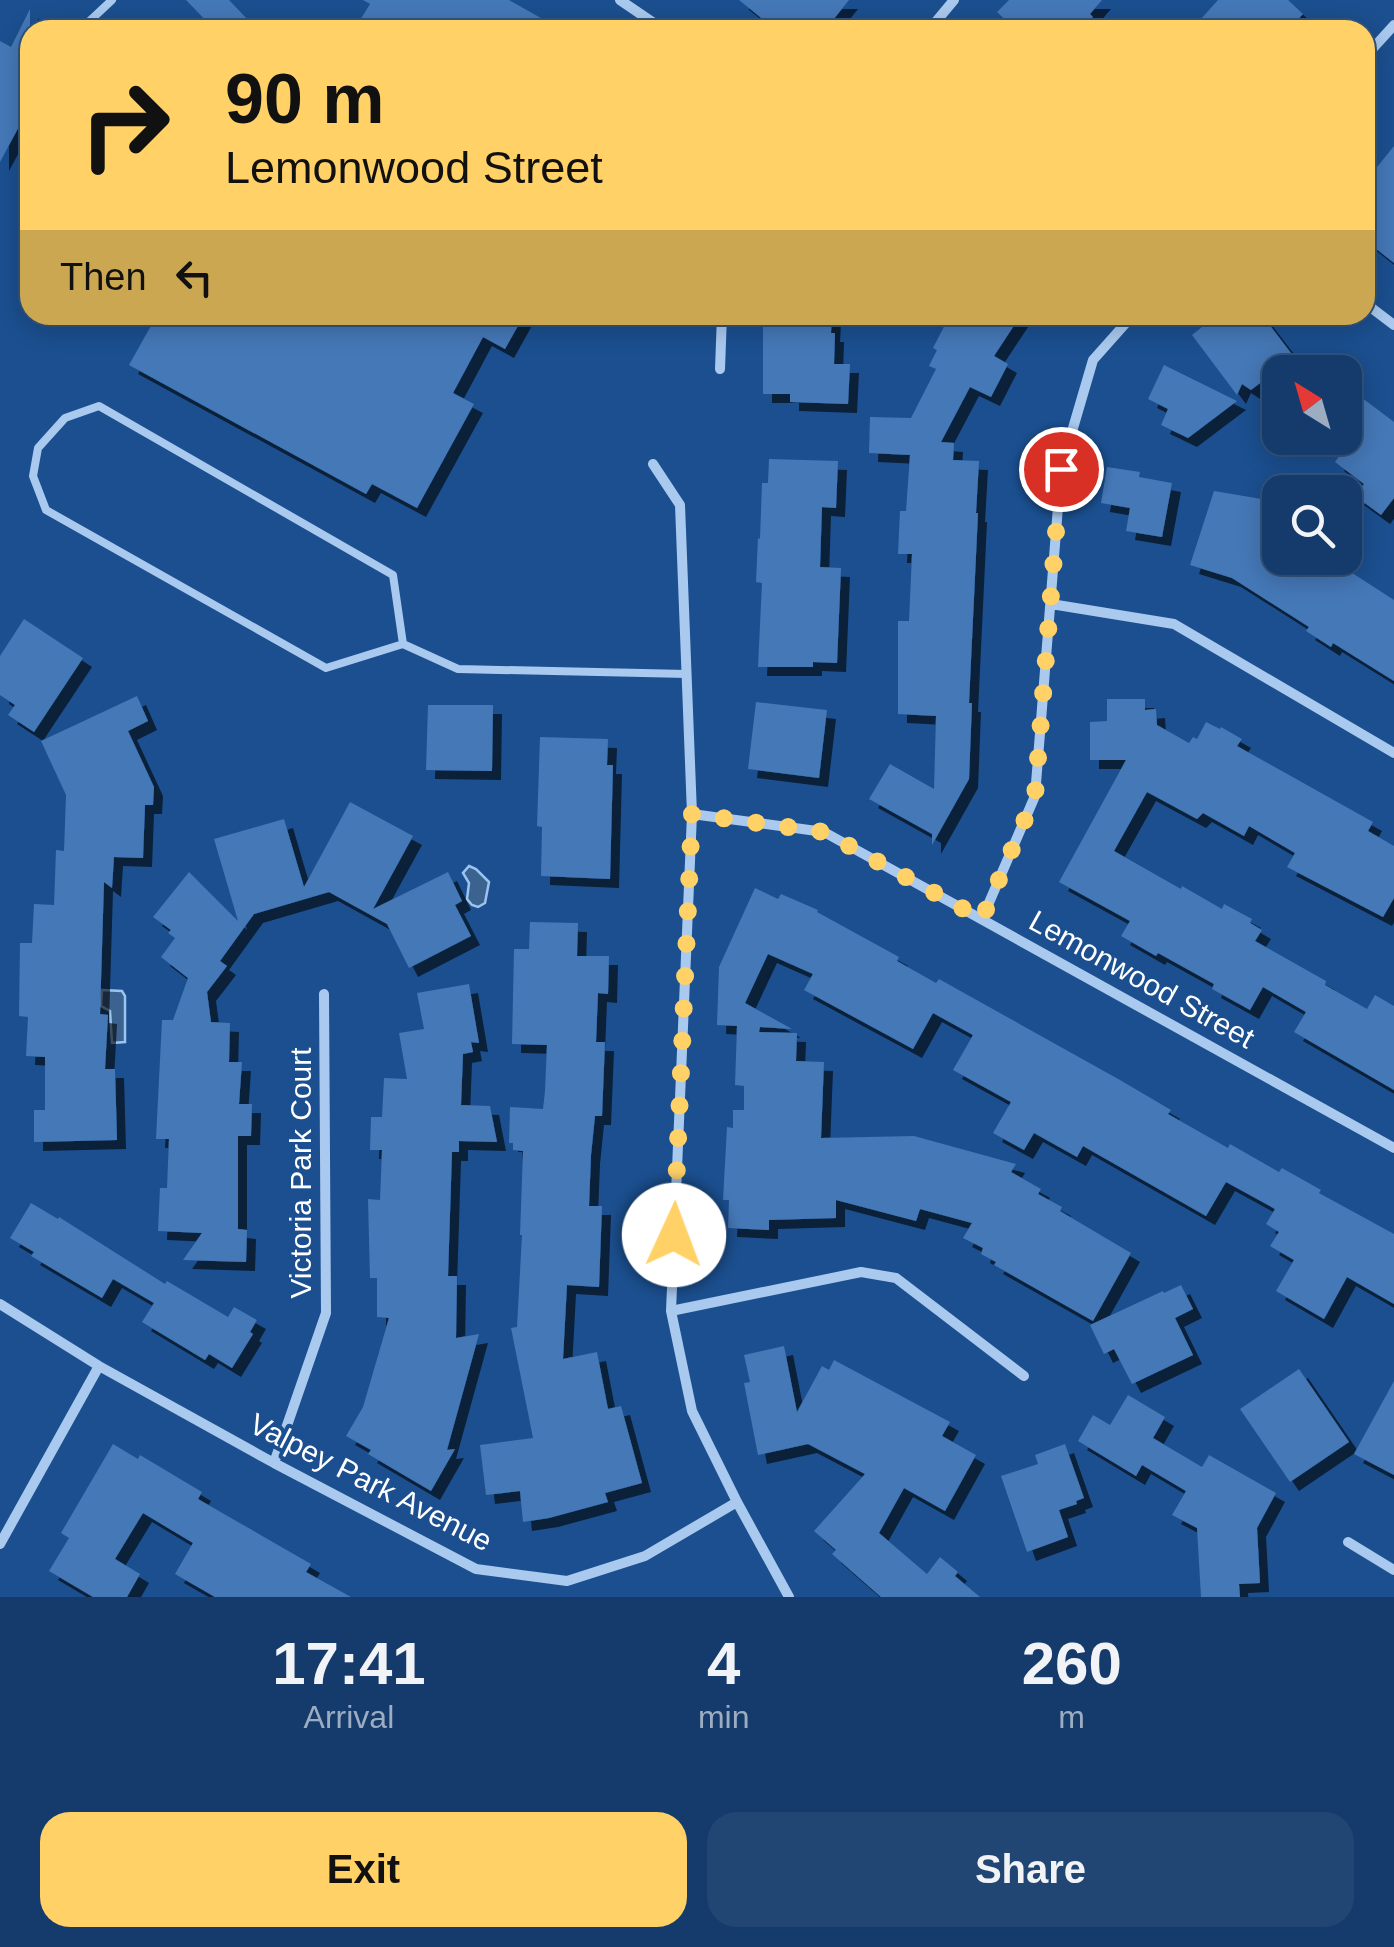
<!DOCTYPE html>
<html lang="en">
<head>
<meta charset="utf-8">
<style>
  body { margin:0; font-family:Helvetica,sans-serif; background:#214673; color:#f1f3f6; height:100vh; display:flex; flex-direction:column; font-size:38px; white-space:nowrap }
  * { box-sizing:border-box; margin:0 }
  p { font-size:32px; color:#9dadc1 }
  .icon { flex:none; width:55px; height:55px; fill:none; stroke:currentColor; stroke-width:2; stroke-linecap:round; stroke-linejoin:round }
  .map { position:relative; height:1597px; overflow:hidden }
  .panel { display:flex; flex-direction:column; background:#143b6b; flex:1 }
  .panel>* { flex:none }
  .banner { position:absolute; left:20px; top:20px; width:1355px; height:305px; border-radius:30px; box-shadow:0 5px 25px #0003,0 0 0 2px #33557e; background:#ffd166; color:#111; overflow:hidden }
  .needle { width:65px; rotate:323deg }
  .controls { position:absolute; left:1262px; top:355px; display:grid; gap:20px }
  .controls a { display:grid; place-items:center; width:100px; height:100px; border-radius:20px; background:#143b6b; box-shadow:0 5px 25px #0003,0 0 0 2px #33557e; font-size:50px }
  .pin { position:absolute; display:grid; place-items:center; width:85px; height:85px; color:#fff; margin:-42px; border:5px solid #fff; border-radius:50%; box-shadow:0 2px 10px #0007 }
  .me { position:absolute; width:110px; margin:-55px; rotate:2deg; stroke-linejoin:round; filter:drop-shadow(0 0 8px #0008) }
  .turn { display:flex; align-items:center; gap:35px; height:210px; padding:0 40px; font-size:45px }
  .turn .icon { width:130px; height:130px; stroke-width:2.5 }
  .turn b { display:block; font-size:70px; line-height:85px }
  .then { display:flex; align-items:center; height:95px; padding:0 40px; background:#0003; gap:20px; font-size:38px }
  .eta { display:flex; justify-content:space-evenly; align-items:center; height:170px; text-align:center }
  .eta b { font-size:60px; font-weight:600; line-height:70px }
  .primary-button { display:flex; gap:20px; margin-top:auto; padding:20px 40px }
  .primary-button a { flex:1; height:115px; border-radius:30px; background:#ffd166; color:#111; font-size:40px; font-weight:600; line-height:115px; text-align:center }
  .primary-button a+a { background:#214673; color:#f1f3f6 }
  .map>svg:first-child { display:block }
</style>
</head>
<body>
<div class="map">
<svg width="1394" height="1597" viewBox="0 0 1394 1597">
  <defs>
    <filter id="shadow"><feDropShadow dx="9" dy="9" stdDeviation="0" flood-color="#0009"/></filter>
  </defs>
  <rect width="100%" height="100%" fill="#1b4f8f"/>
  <path fill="#3c6290" stroke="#9cc4f0" stroke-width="2.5" d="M 469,866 L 476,869 L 489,882 L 485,903 L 478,907 L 472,905 L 467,899 L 469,883 L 463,873 Z
    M 102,990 L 122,991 L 125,996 L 125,1042 L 112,1043 L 110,1011 L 101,1006 Z"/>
  <path fill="#4478b7" filter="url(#shadow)" d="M 186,0 L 229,0 L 258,30 L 215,30 Z
    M 363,0 L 509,0 L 562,30 L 417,30 L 396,18 L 388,30 L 354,30 L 370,4 Z
    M 739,0 L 849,0 L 825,30 L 776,30 Z
    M 1009,0 L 1102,0 L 1090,14 L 1093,17 L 1081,30 L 1016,30 L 997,12 Z
    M 1218,0 L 1288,0 L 1303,14 L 1288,30 L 1191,30 Z
    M 30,9 L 30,106 L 0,162 L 0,41 L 11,47 Z
    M 1394,146 L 1394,263 L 1365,240 L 1365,226 L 1376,212 L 1365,203 L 1365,182 Z
    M 157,315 L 524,315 L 505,349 L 483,337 L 453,393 L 474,404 L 417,508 L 372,484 L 366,494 L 129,365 Z
    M 796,315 L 832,315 L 831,333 L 835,333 L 834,364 L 850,364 L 848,404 L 790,402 L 790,394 L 763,394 L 763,319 L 796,320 Z
    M 950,315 L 1021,315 L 994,356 L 1008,364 L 991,397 L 970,387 L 941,442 L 954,443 L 953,460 L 979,461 L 976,513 L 978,513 L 969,703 L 972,703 L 969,779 L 932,845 L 932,834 L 869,799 L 890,764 L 934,789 L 936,716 L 898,714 L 898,621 L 909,621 L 912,554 L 898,554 L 900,511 L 906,511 L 910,455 L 869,453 L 870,417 L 911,418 L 936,369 L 929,366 L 937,350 L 933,348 Z
    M 1217,315 L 1226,315 L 1234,326 L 1249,315 L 1262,315 L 1294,357 L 1251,390 L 1242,384 L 1237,395 L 1192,335 Z
    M 1164,365 L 1237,401 L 1188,438 L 1161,425 L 1168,409 L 1148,399 Z
    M 1345,385 L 1394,422 L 1394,498 L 1381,515 L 1355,496 L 1364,484 L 1335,462 L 1340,455 L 1316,438 L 1345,438 Z
    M 769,459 L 838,461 L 836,508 L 822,507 L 820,567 L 841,568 L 837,663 L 813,662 L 813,667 L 758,667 L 762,583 L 756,582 L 758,538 L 760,539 L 762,483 L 768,483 Z
    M 1107,467 L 1140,472 L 1139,477 L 1172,483 L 1162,537 L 1126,531 L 1130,508 L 1101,503 Z
    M 1214,491 L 1273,501 L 1263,534 L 1280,545 L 1280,558 L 1312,558 L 1342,576 L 1346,569 L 1394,600 L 1394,681 L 1333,643 L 1331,647 L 1306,631 L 1309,627 L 1232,578 L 1190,565 Z
    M 24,619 L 83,658 L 34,732 L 8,715 L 15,705 L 0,695 L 0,656 Z
    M 137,696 L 148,721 L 128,731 L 154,787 L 153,805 L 145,805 L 143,858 L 114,857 L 112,888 L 104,882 L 100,1014 L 108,1015 L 105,1069 L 115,1069 L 117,1140 L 34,1142 L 34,1110 L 45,1110 L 45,1057 L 26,1056 L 28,1017 L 19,1016 L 20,943 L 32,943 L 34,904 L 54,905 L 56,850 L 64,851 L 66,795 L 41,741 Z
    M 1107,699 L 1145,699 L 1145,710 L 1156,709 L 1157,725 L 1189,743 L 1193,737 L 1197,739 L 1206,722 L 1220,729 L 1221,727 L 1242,739 L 1237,746 L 1373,822 L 1368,831 L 1394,846 L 1394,898 L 1383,917 L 1287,867 L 1295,853 L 1249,826 L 1244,836 L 1203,813 L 1197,819 L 1147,792 L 1114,851 L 1181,889 L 1182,886 L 1222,909 L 1224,904 L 1252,919 L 1250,923 L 1262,930 L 1255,941 L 1326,981 L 1325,985 L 1367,1009 L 1375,995 L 1394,1006 L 1394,1090 L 1294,1032 L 1306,1012 L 1263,987 L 1250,1010 L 1212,989 L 1214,984 L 1158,953 L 1156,956 L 1121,936 L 1130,921 L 1059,882 L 1126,760 L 1090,760 L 1090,722 L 1107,721 Z
    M 756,702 L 827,710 L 819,778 L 748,769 Z
    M 428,705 L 493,705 L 492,771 L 426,770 Z
    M 540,737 L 608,739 L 607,765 L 613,765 L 610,879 L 541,876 L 542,827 L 537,826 Z
    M 350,802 L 413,836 L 373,909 L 448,872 L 462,901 L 455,905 L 471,936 L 409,968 L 387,924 L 329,892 L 254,914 L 220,961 L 227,966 L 207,992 L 211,1022 L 230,1023 L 229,1062 L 242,1062 L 239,1104 L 252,1104 L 251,1136 L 238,1136 L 238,1229 L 247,1230 L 246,1262 L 183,1260 L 202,1233 L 158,1231 L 160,1188 L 167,1188 L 169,1139 L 156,1139 L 162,1020 L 173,1020 L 188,978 L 161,957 L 175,938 L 168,933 L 171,930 L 153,917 L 189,872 L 238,921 L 214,839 L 284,819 L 304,887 Z
    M 755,888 L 778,899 L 781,894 L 818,910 L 817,912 L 899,957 L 897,961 L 936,983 L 939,979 L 1120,1080 L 1171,1110 L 1168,1114 L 1228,1148 L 1230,1144 L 1279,1172 L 1282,1168 L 1321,1190 L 1319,1193 L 1394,1234 L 1394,1304 L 1347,1277 L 1324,1319 L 1276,1291 L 1294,1260 L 1270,1246 L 1279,1232 L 1266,1224 L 1275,1209 L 1226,1182 L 1206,1216 L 1083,1146 L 1077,1157 L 1034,1133 L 1024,1150 L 993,1133 L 1011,1102 L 953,1070 L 973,1035 L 933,1013 L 913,1049 L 804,990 L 813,974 L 768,954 L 745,1003 L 792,1029 L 760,1027 L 759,1032 L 797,1033 L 796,1061 L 824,1062 L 821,1138 L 914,1136 L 1016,1164 L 1011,1172 L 1041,1189 L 1038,1194 L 1062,1207 L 1060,1211 L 1131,1253 L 1093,1321 L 994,1265 L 996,1262 L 981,1254 L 983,1248 L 963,1238 L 972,1223 L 920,1209 L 916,1221 L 836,1200 L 836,1218 L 769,1220 L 769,1230 L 728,1228 L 729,1200 L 723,1200 L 727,1127 L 733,1128 L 733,1110 L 744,1110 L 744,1086 L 735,1085 L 737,1026 L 717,1025 L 719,967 Z
    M 530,922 L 578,923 L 577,956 L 609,956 L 608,994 L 598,993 L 596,1042 L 605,1042 L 602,1116 L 595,1116 L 591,1155 L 589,1206 L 602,1206 L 599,1287 L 567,1285 L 563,1359 L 597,1352 L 608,1409 L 621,1406 L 642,1483 L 605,1493 L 608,1502 L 549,1518 L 523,1522 L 520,1491 L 486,1495 L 480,1445 L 533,1438 L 511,1328 L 517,1327 L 522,1235 L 520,1235 L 523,1151 L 513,1150 L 513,1143 L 509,1143 L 510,1107 L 543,1109 L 545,1091 L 547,1045 L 512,1044 L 514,949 L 529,949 Z
    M 469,984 L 479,1043 L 471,1042 L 473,1052 L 463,1054 L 461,1105 L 490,1106 L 497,1142 L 459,1141 L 459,1152 L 452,1152 L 448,1276 L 457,1276 L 456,1338 L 479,1334 L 447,1450 L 455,1449 L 431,1491 L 368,1454 L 371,1450 L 346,1436 L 363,1407 L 389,1318 L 377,1317 L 377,1278 L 370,1278 L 368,1199 L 380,1200 L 382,1150 L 370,1150 L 371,1117 L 382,1117 L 384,1078 L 407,1079 L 399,1033 L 424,1029 L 417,993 Z
    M 31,1203 L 58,1219 L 59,1217 L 165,1284 L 167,1281 L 228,1317 L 234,1307 L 257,1320 L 250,1332 L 253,1334 L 232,1368 L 209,1354 L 205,1360 L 142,1322 L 154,1303 L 113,1279 L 102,1298 L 31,1256 L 34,1252 L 10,1238 Z
    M 1181,1285 L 1193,1309 L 1175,1318 L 1193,1355 L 1132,1384 L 1114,1349 L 1104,1354 L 1090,1325 L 1163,1291 L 1164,1293 Z
    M 784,1346 L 797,1412 L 822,1366 L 829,1370 L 834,1360 L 950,1422 L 942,1436 L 976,1455 L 945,1511 L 904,1488 L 879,1533 L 927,1574 L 940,1557 L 958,1572 L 955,1576 L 980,1597 L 881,1597 L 832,1554 L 836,1550 L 814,1531 L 865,1474 L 808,1444 L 758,1455 L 744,1383 L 750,1382 L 744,1355 Z
    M 1299,1369 L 1349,1442 L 1290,1482 L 1240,1409 Z
    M 1394,1381 L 1394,1475 L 1354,1454 Z
    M 1128,1395 L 1165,1417 L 1153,1438 L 1202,1467 L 1209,1455 L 1276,1493 L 1257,1528 L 1260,1583 L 1239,1584 L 1240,1597 L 1201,1597 L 1197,1528 L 1172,1515 L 1186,1491 L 1142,1465 L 1136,1476 L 1078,1441 L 1093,1415 L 1110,1425 Z
    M 113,1444 L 138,1459 L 140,1455 L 202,1492 L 198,1499 L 311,1564 L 306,1572 L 351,1597 L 215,1597 L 175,1574 L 193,1543 L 143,1513 L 115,1559 L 140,1574 L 127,1597 L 93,1597 L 49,1571 L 69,1538 L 61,1533 Z
    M 1065,1444 L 1084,1498 L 1076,1501 L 1077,1504 L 1059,1510 L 1068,1537 L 1027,1552 L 1001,1476 L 1038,1464 L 1035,1455 Z"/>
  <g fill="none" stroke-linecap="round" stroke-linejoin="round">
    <path stroke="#a9c9ee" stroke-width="8" d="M 80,30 L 112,0
      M 403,644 L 393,575 L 99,406 L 65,418 L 38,448 L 33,476 L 46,510 L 326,668 L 403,644 L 458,669 L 687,674"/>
    <path stroke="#a9c9ee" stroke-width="10" d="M 620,0 L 664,30
      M 929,30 L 954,0
      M 1365,57 L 1394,25
      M 1365,303 L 1394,325
      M 720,369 L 722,315
      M 653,464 L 680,505 L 692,814 L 671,1311 L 692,1411 L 737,1502 L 789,1597
      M 1051,604 L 1174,624 L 1394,753
      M 692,814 L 824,832 L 1394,1148
      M 982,919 L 1035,796 L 1061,469 L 1093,360 L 1133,315
      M 0,1304 L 99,1366 L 274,1463 L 476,1569 L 567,1581 L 645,1556 L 737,1502
      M 671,1311 L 861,1272 L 896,1278 L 1024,1376
      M 274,1463 L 326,1313 L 324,994
      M 1348,1542 L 1394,1570
      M 0,1544 L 99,1366"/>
  </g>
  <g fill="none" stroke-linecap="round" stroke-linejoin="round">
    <path stroke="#ffd166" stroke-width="18" stroke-dasharray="0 32.4" d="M 674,1235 L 692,814 L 824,832 L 982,919 L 1035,796 L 1061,469"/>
  </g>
  <g text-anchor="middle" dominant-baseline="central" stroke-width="8" stroke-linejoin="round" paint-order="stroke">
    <g font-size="30" fill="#fff" stroke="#1b4f8f">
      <text transform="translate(1142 979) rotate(29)">Lemonwood Street</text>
      <text transform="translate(300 1173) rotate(-90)">Victoria Park Court</text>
      <text transform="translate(371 1482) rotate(27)">Valpey Park Avenue</text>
    </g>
  </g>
</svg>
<div class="controls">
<a><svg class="needle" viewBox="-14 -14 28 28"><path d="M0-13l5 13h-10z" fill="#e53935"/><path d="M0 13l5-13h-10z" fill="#9dadc1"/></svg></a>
<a><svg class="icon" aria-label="search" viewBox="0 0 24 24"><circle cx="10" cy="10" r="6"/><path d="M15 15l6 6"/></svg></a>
</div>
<div class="pin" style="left:1061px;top:469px;background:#d93025"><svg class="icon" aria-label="arrive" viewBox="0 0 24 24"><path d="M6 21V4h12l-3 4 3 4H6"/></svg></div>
<svg class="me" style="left:674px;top:1235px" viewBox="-20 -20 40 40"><circle r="19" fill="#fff"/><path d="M0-13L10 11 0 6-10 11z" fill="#ffd166"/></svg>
<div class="banner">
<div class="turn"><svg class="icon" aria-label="right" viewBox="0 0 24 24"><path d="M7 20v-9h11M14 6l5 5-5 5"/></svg><div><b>90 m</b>Lemonwood Street</div></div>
<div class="then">Then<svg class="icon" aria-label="left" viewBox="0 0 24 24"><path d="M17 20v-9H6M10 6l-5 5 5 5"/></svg></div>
</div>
</div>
<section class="panel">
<div class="eta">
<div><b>17:41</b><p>Arrival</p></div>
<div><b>4</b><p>min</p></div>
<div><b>260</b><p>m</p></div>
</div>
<div class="primary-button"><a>Exit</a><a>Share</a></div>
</section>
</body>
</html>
